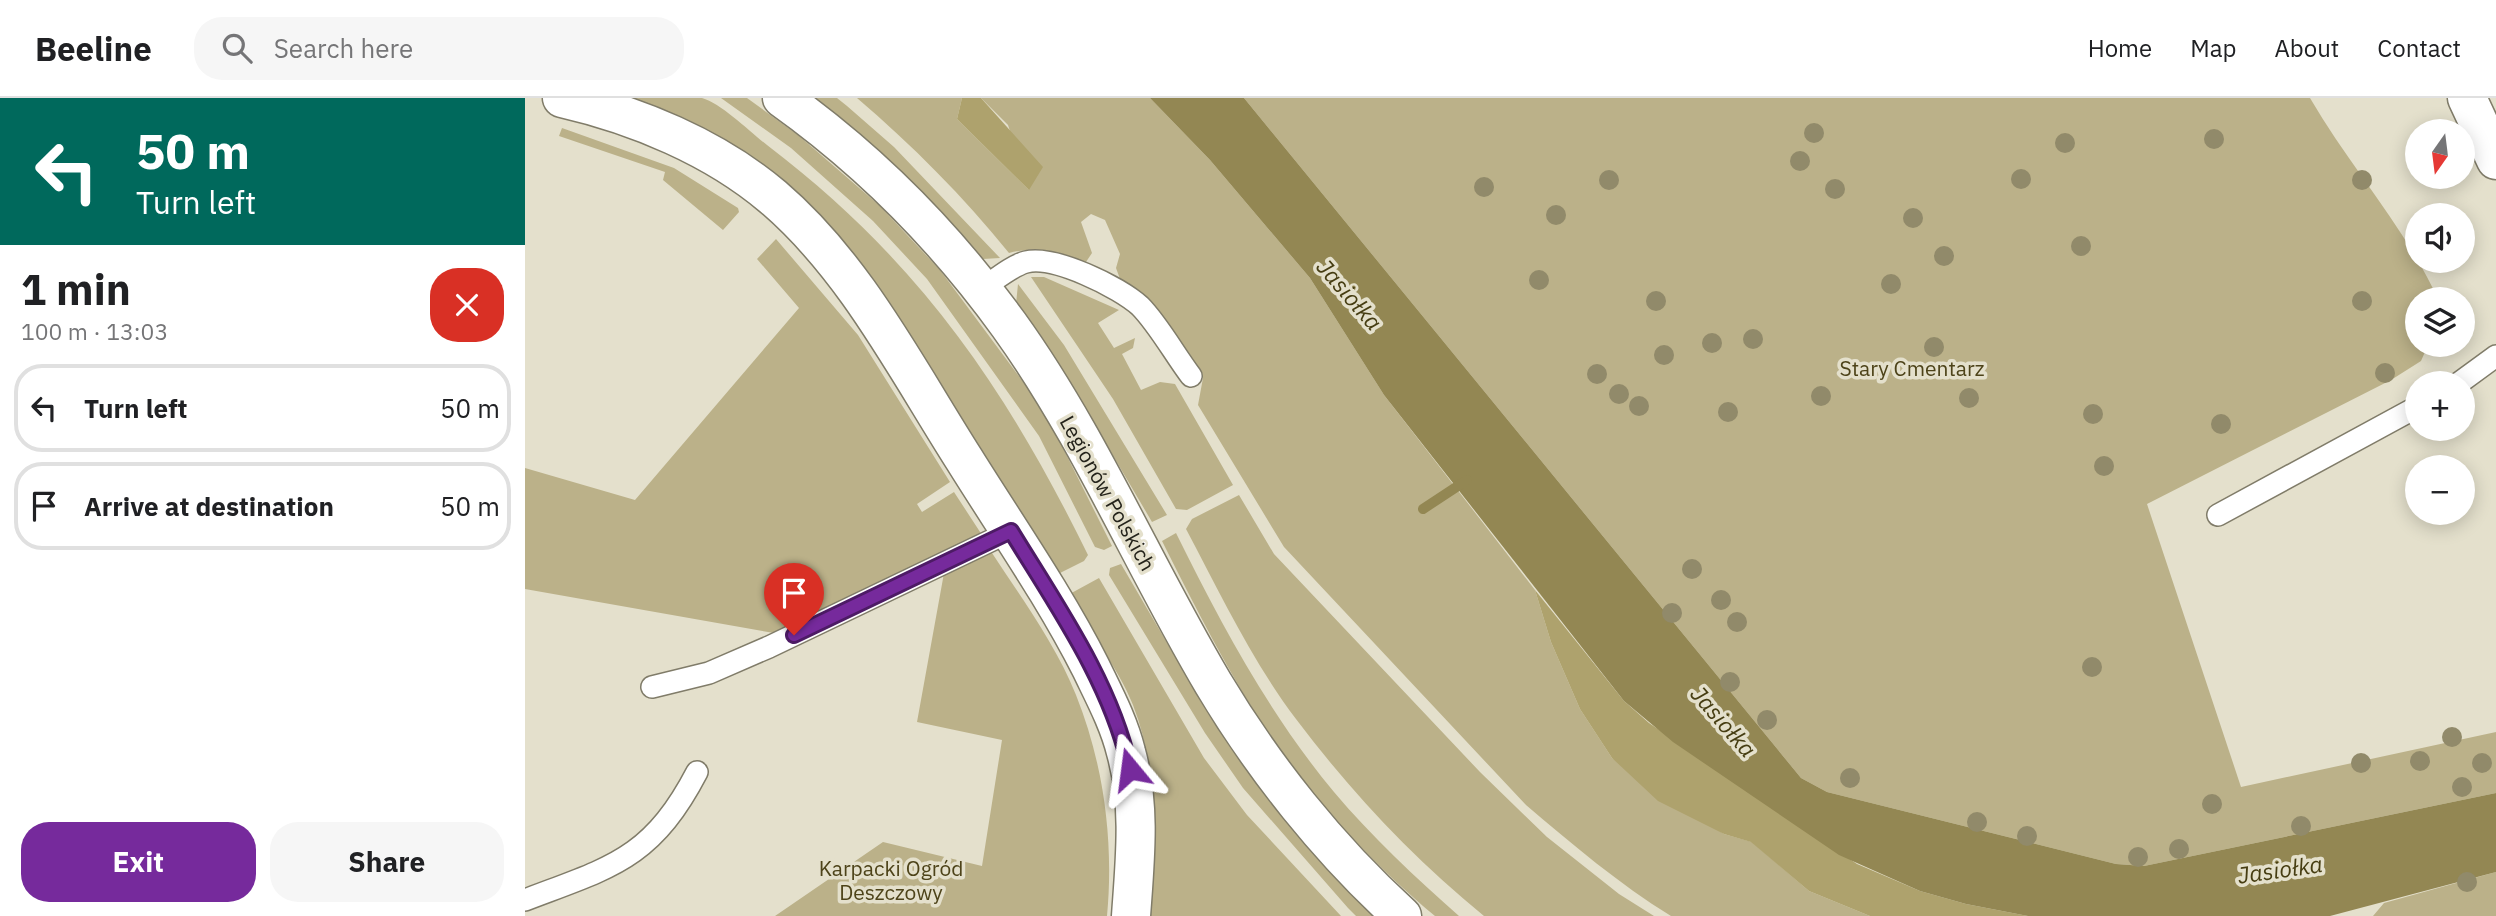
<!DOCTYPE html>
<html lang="en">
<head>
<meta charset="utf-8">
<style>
  body { margin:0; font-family:"IBM Plex Sans",sans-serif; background:#f6f6f6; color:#202124; height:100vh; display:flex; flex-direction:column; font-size:26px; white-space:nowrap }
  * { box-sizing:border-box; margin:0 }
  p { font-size:23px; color:#757577 }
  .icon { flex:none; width:38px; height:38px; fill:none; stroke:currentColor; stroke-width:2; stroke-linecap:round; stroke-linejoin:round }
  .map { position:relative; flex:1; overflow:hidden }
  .drawer { display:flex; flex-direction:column; background:#fff; width:525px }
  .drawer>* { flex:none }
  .hud { background:#00695c; color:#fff; overflow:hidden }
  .needle { width:46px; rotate:194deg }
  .buttons { position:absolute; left:1880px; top:21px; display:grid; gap:14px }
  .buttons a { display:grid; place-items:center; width:70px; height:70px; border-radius:50%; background:#fff; box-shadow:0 4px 18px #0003; font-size:35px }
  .pin { position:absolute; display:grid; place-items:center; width:60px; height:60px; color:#fff; margin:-72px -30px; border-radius:50% 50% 50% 0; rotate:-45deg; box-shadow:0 0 7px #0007 }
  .pin .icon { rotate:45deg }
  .me { position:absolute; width:77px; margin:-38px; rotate:344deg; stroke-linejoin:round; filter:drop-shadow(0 0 5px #0008) }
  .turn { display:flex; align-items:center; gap:24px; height:147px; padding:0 21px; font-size:32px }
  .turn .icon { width:91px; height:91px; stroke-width:2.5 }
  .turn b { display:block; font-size:49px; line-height:60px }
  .round { display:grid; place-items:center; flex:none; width:74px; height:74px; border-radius:28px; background:#f6f6f6 }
  .head { display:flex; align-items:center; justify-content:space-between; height:119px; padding:0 21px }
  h1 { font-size:42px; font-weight:700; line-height:52px }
  .button { display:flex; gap:14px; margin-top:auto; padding:14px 21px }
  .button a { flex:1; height:80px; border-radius:28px; background:#762a9c; color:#fff; font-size:28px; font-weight:700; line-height:80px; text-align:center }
  .button a+a { background:#f6f6f6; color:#202124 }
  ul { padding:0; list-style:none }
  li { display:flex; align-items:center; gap:21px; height:88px; margin:0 14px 10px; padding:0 7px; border:4px solid #e0e0e0; border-radius:28px }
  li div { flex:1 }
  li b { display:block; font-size:26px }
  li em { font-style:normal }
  header { display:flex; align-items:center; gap:42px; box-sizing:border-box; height:98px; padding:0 35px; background:#fff; border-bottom:2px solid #e0e0e0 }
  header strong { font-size:33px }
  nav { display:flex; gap:38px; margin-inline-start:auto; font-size:24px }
  .search { width:490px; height:63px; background:#f6f6f6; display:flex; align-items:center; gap:18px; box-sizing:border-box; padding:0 24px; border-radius:28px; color:#757577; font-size:26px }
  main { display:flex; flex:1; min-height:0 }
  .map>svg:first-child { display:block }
</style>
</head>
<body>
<header>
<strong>Beeline</strong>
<div class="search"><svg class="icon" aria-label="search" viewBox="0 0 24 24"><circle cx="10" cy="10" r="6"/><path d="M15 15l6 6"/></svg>Search here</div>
<nav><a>Home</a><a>Map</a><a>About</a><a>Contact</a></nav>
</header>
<main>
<section class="drawer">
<div class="hud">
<div class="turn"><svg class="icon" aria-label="left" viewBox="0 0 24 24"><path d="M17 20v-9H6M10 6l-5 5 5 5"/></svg><div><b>50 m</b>Turn left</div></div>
</div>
<div class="head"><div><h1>1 min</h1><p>100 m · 13:03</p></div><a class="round" style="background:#d93025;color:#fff"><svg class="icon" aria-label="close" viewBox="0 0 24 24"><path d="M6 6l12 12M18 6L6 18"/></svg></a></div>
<ul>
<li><svg class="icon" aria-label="left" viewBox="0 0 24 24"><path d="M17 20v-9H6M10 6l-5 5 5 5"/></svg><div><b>Turn left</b></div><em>50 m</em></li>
<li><svg class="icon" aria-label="arrive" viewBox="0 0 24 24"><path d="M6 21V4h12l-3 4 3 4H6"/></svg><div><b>Arrive at destination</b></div><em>50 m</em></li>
</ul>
<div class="button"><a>Exit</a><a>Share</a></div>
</section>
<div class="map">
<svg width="1971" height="818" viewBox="0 0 1971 818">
  <rect width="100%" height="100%" fill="#e4e0cc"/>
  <path fill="#bbb189" d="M 87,0 C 106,0 162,0 177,0 C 196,5 225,34 242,47 C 393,162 480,288 563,457 L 559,463 L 533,476 L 301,124 L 267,92 L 228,63 L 157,20 Z
    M 196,0 L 222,0 L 273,37 L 355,108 L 415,172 L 519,312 L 587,448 L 579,452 L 570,449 L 514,338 L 402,181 L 348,123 L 266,50 Z
    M 288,0 L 312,0 L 322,8 L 369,49 L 475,160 L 458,161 L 448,154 Z
    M 332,0 L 437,0 L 432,21 L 504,92 L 483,27 L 456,0 L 625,0 L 685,62 L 785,180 L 859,297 L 1010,492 L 1026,544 L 1055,611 L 1087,660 L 1199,736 L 1227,744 L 1284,793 L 1345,818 L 1146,818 C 1094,786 1047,746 1001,707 L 759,449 L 673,307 L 678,280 L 644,234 L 595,181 L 591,170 L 595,156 L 580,122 L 566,116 L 556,124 L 567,155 L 559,167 C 526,157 521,146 484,155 C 438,98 388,48 332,0 Z
    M 719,0 L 1785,0 C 1825,69 1880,129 1913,201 L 1892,201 L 1892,247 L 1903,247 L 1896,263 L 1866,282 L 1622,406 L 1716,689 L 1971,634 L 1971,695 L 1619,768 L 1591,766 L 1302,694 L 1276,680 Z
    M 37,30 L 149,70 L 213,110 L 214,114 L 198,132 L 138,82 L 140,74 L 34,38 Z
    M 251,141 L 333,237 L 425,384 L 392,406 L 397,414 L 429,394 L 457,437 L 249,535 L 0,491 L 0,370 L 110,402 L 274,210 L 232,161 Z
    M 506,179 L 519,179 L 594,212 L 573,225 L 589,250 L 610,240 L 608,250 L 597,256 L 616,292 L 635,284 L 650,286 L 708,387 L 662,412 L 651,411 L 588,301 Z
    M 493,186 L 539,247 L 642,417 L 627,424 L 563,315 L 491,206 Z
    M 714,397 L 749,456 L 955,674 L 1022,739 L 1094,796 L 1129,818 L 959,818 C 888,760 826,694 771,621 C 727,563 695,495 661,431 L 667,421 Z
    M 651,435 C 696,526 744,616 809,694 C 846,738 891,780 934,818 L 910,818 C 851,769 787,702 745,638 C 704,576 670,509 637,443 Z
    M 467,455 C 497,501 531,547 551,597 C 579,667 589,744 582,818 L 250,818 L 358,744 L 457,768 L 477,642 L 392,624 L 419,475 Z
    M 596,466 L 669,591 L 852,818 L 831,818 L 823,810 L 718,690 L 680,635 L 584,477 L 585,470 Z
    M 574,480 L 679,660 L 722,717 L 816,818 L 622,818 C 628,746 635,676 608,607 C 593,569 563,532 541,498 Z
    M 1971,774 L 1971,818 L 1848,818 L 1859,805 Z"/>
  <path fill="#aea26d" d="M 437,0 L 456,0 L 518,69 L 504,92 L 432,21 Z
    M 1010,492 L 1099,603 L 1124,625 L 1332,766 L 1395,793 L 1441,806 L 1503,818 L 1345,818 L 1284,793 L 1226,744 L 1199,736 L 1133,703 L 1087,660 L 1055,611 L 1026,544 Z"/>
  <path fill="#938753" d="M 625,0 L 719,0 L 1276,680 L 1302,694 L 1591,766 L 1619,768 L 1971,695 L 1971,774 L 1805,818 L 1503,818 L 1441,806 L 1395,793 L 1314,757 L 1148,644 L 1099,603 L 859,297 L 785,180 L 685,62 Z"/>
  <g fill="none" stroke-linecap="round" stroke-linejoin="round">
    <path stroke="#938753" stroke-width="10" d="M 898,411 L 942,382"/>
    <defs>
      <path id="service" d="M 455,192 C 469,183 486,168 501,164 C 529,157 594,189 615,208 C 633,226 650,257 666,278
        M 1934,285 L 1971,258
        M 1693,417 L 1892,309
        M 127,589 L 184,575 L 244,549 L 486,433
        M 0,802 C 86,769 126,762 172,674"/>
      <path id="minor" d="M 37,0 C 111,17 189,49 248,99 C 330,169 381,270 439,361 C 482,430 529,497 566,570 C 579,597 594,625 601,654 C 616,708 610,762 606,818
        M 1942,0 L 1971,62"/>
      <path id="secondary" d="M 257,0 C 344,62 421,140 484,227 C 564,338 618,467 688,585 C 738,669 804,752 877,818"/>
    </defs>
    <use href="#service" stroke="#807c69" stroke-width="24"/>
    <use href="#minor" stroke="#807c69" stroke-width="41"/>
    <use href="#secondary" stroke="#807c69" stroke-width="41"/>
    <use href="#service" stroke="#fff" stroke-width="21"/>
    <use href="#minor" stroke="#fff" stroke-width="38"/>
    <use href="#secondary" stroke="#fff" stroke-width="38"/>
  </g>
  <g fill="#918a6a">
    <circle cx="1289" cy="35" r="10"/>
    <circle cx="1689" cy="41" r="10"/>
    <circle cx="1540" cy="45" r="10"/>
    <circle cx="1275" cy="63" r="10"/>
    <circle cx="1496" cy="81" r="10"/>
    <circle cx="1084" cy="82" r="10"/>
    <circle cx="1837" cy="82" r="10"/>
    <circle cx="959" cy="89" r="10"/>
    <circle cx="1310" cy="91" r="10"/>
    <circle cx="1031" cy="117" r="10"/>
    <circle cx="1388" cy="120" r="10"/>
    <circle cx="1556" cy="148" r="10"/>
    <circle cx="1419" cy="158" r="10"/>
    <circle cx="1014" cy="182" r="10"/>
    <circle cx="1366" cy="186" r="10"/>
    <circle cx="1131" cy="203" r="10"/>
    <circle cx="1837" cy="203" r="10"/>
    <circle cx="1228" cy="241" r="10"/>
    <circle cx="1187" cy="245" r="10"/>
    <circle cx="1409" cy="249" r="10"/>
    <circle cx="1139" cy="257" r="10"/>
    <circle cx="1860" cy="275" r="10"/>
    <circle cx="1072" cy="276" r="10"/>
    <circle cx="1094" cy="296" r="10"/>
    <circle cx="1296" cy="298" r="10"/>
    <circle cx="1444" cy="300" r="10"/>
    <circle cx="1114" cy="308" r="10"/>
    <circle cx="1203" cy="314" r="10"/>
    <circle cx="1568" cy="316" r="10"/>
    <circle cx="1696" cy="326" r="10"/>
    <circle cx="1579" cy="368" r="10"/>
    <circle cx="1167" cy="471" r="10"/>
    <circle cx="1196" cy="502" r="10"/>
    <circle cx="1147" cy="515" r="10"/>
    <circle cx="1212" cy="524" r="10"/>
    <circle cx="1567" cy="569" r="10"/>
    <circle cx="1205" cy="584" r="10"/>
    <circle cx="1242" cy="622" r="10"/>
    <circle cx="1927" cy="639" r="10"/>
    <circle cx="1895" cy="663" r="10"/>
    <circle cx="1836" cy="665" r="10"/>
    <circle cx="1957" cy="665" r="10"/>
    <circle cx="1325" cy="680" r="10"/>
    <circle cx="1937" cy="689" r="10"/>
    <circle cx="1687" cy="706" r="10"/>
    <circle cx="1452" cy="724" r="10"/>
    <circle cx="1776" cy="728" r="10"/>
    <circle cx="1502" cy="738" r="10"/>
    <circle cx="1654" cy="751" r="10"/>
    <circle cx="1613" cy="759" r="10"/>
    <circle cx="1942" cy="784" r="10"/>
  </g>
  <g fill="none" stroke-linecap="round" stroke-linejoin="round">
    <defs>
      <path id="route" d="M 269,537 L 486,433 C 531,507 586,584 605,671"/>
    </defs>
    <use href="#route" stroke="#4d1b65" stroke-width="18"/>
    <use href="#route" stroke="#762a9c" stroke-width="12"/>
  </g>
  <g text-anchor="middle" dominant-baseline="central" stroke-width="7" stroke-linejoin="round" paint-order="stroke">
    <g font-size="21" fill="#4d4319" stroke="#e4e0cc">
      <text x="1387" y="270">Stary Cmentarz</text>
      <text x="366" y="770">Karpacki Ogród<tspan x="366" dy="24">Deszczowy</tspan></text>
    </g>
    <g font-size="21" fill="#24231b" stroke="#e4e0cc">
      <text transform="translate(583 395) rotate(61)">Legionów Polskich</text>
    </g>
    <g font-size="23" font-style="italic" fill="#463d12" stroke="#e4e0cc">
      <text transform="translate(825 196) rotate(49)">Jasiołka</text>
      <text transform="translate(1199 623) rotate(49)">Jasiołka</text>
      <text transform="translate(1755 771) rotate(-8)">Jasiołka</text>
    </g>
  </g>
</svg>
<div class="buttons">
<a><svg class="needle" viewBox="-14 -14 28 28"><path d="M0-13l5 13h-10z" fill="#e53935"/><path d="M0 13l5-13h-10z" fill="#757577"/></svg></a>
<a><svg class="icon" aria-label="sound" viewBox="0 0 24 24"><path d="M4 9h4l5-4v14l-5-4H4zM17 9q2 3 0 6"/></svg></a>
<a><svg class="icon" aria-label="layers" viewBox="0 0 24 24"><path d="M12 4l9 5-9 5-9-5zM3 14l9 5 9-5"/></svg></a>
<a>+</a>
<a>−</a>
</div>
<div class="pin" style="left:269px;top:537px;background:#d93025"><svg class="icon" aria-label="arrive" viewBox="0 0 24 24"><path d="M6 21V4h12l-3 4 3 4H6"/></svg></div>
<svg class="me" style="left:605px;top:671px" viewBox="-20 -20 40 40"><path d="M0-17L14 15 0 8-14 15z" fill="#762a9c" stroke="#fff" stroke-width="4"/></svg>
</div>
</main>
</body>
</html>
